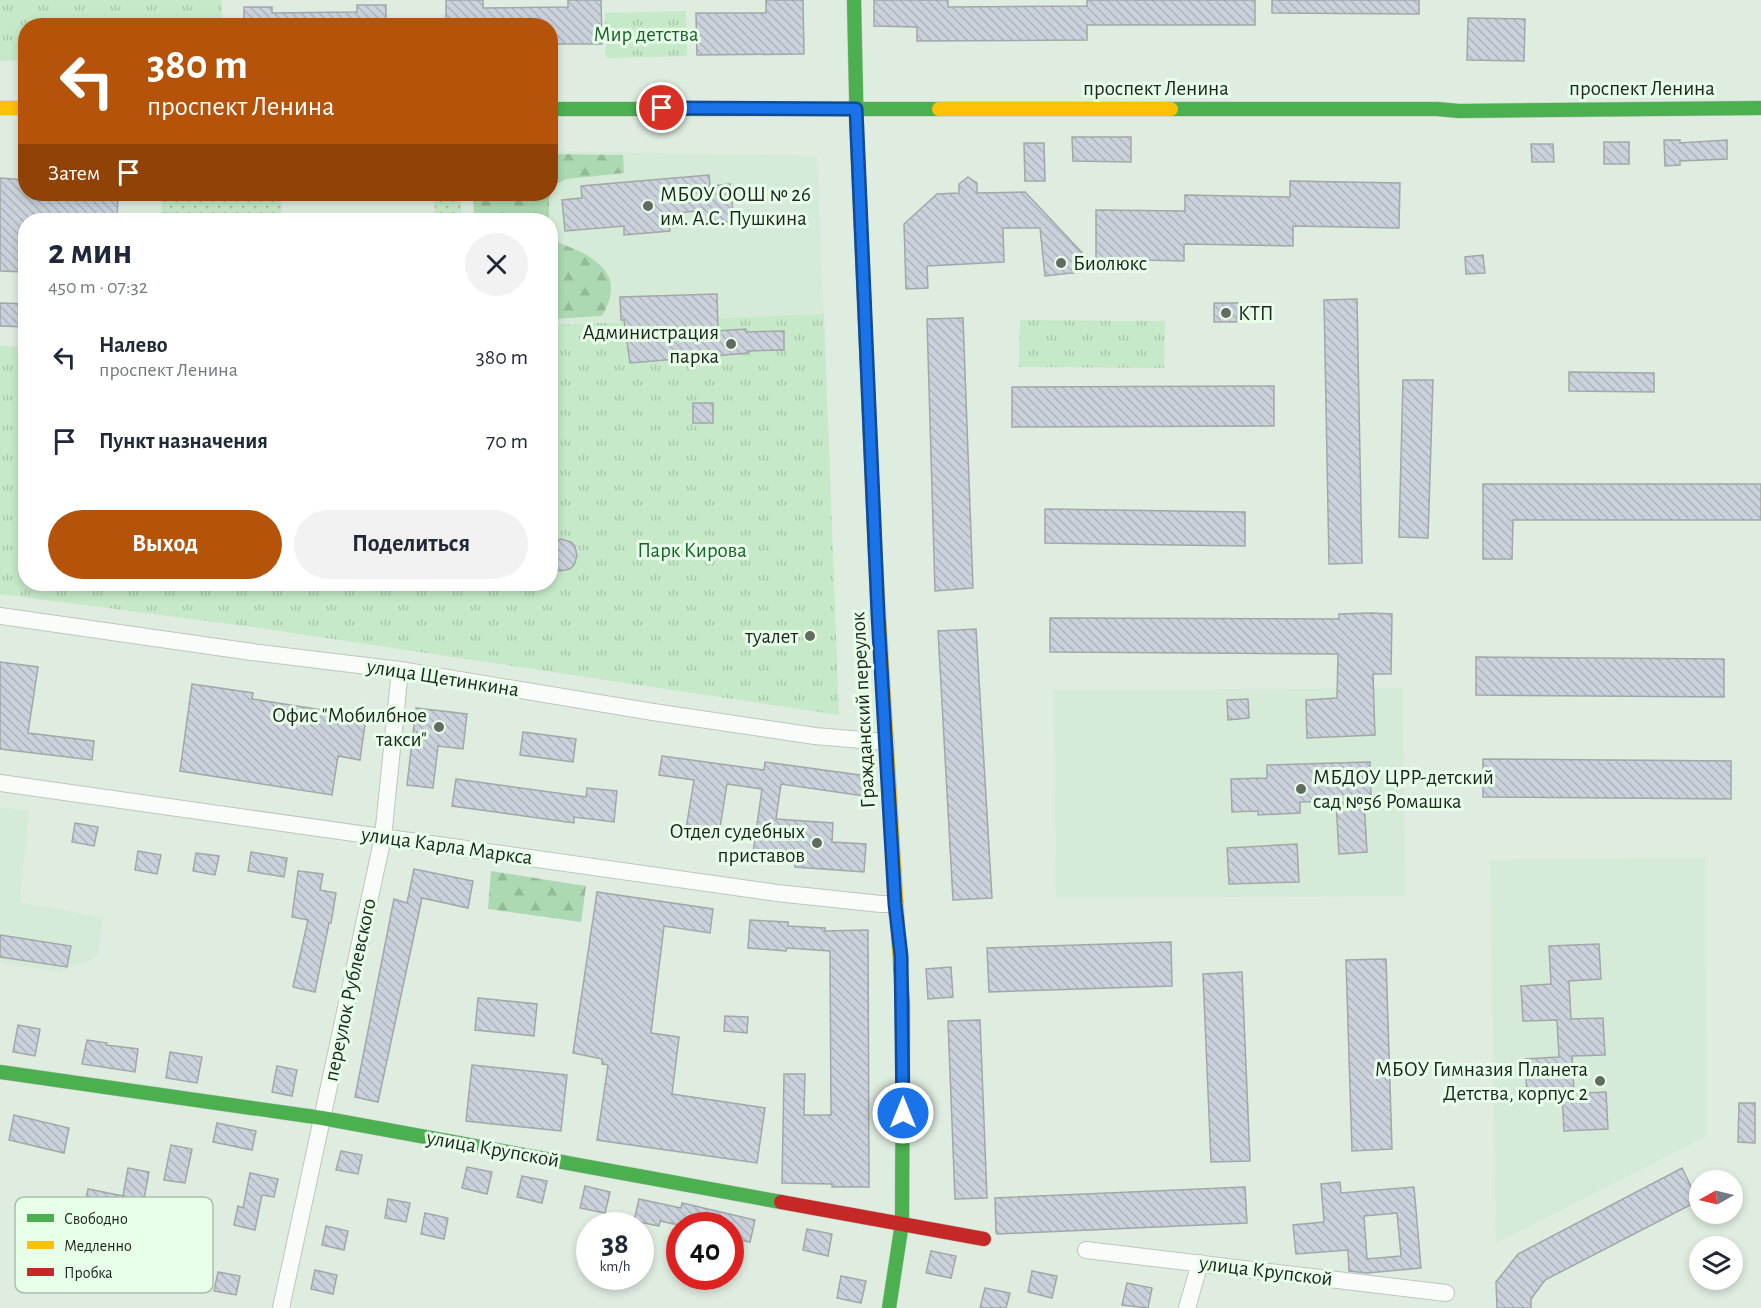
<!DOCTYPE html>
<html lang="ru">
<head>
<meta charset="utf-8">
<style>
  body { margin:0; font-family:"Alegreya Sans",sans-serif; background:#f2f2f3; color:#1f2937; height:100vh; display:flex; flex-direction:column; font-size:22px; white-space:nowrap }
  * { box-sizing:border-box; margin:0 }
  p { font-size:20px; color:#747a83 }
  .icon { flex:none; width:33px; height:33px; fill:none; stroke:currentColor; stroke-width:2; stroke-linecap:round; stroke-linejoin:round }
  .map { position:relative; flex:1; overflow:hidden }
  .sheet { position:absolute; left:18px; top:213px; width:540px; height:378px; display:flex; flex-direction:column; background:#fff; border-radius:24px; box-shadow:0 3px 9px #0003 }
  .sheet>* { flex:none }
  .banner { position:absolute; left:18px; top:18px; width:540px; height:183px; border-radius:24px; box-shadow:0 3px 9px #0003; background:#b45309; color:#fff; overflow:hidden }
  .needle { width:39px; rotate:262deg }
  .buttons { position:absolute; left:1689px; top:1170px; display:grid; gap:12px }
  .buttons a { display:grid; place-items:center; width:54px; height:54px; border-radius:50%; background:#fff; box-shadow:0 3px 9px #0003; font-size:30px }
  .speed { position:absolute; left:576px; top:1212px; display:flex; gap:12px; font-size:30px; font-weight:700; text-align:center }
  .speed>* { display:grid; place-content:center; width:78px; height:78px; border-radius:50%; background:#fff; box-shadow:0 3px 9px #0003; line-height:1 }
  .speed small { font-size:15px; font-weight:400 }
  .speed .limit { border:9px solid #d22; background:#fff; color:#111 }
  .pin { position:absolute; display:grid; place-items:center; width:51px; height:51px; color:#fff; margin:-26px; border:3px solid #fff; border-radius:50%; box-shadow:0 2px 6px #0007 }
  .me { position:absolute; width:66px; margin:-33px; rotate:0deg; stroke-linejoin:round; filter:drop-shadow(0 0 4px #0008) }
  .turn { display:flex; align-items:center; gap:21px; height:126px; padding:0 30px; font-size:27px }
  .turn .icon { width:78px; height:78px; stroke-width:2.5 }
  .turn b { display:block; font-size:42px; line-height:51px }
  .then { display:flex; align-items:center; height:57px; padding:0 30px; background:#0003; gap:12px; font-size:22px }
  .round { display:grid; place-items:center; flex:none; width:63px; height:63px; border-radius:32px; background:#f2f2f3 }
  .headline { display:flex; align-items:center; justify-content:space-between; height:102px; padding:0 30px }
  h1 { font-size:36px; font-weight:600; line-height:45px }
  .cta { display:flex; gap:12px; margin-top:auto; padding:12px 30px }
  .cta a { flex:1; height:69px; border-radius:36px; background:#b45309; color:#fff; font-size:24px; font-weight:600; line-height:69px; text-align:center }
  .cta a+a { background:#f2f2f3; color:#1f2937 }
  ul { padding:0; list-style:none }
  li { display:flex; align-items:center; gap:18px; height:84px; padding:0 30px }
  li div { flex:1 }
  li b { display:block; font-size:22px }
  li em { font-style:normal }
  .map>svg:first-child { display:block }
</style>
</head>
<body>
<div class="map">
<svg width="1761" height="1308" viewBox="0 0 1761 1308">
  <defs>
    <pattern id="grass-dots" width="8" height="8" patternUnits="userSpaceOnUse" patternTransform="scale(1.5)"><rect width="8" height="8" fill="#c6e9c9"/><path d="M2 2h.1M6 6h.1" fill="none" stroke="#aac8ac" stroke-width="1.8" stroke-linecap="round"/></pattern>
    <pattern id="forest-firs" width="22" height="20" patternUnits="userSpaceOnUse" patternTransform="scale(1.5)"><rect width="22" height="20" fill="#acd9b1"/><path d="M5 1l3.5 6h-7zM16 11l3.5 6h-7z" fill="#94ba98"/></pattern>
    <pattern id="park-tufts" width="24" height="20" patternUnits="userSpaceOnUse" patternTransform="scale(1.5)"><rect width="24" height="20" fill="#c6e9c9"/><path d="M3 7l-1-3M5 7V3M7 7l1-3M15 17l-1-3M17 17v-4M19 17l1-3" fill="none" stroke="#aac8ac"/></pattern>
    <pattern id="building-back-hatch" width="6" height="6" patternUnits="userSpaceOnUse" patternTransform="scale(1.5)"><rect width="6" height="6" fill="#cbd2dc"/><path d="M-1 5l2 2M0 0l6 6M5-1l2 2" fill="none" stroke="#aeb4bc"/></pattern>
  </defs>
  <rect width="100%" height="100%" fill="#dfece0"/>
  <path fill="#d6ebd7" d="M 551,151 L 817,156 L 824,314 L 551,325 L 550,220 L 495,220 L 550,194 Z
    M 1403,688 L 1405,896 L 1056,898 L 1054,690 Z
    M 0,807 L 29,811 L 20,902 L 103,918 L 98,956 L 61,972 L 0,963 Z
    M 1705,857 L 1706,1136 L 1496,1244 L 1490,860 Z"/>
  <path fill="url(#grass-dots)" d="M 162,194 L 282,194 L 281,220 L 161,220 Z
    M 434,194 L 461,194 L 461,220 L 435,220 Z"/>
  <path fill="url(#forest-firs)" d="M 551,154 L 623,155 L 624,173 L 567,179 L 556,184 L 549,198 L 549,220 L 474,220 L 473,194 L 550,194 Z
    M 551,229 L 553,239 C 565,247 572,247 583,253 C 612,269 619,287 602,316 L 551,319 Z
    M 491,871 L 586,886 L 581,922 L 488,909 Z"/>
  <path fill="url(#park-tufts)" d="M 0,0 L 222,0 L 222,25 L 26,26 L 25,60 L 0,61 Z
    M 686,11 L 687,56 L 606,58 L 605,13 Z
    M 824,314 L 839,715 L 253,627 L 0,594 L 0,346 L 25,347 L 26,584 L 550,584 L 551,325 Z
    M 1020,320 L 1165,321 L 1164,368 L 1019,367 Z"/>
  <path fill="url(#building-back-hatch)" stroke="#a1a8a7" stroke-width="1.5" fill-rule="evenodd" d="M 446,0 L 483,0 L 483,8 L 568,7 L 568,0 L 601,0 L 602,44 L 550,44 L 550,26 L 446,26 Z
    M 766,0 L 803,0 L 804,54 L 697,55 L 696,13 L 766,13 Z
    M 874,0 L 948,0 L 948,7 L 1087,6 L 1087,0 L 1255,0 L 1255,25 L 1087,25 L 1087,40 L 917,41 L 917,27 L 874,26 Z
    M 1272,0 L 1419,0 L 1419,14 L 1272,13 Z
    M 357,5 L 386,5 L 386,26 L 244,26 L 244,7 L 272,7 L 272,13 L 357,12 Z
    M 1468,18 L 1525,19 L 1524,61 L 1467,60 Z
    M 1072,137 L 1131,137 L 1131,162 L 1073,161 Z
    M 1664,140 L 1680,140 L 1680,143 L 1727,140 L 1727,159 L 1680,161 L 1680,165 L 1665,166 Z
    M 1604,142 L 1629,142 L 1629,164 L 1604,164 Z
    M 1024,143 L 1044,143 L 1045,181 L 1025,181 Z
    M 1531,144 L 1553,144 L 1554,162 L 1532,162 Z
    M 709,175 L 710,186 L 730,184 L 734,221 L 697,224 L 696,211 L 668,214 L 670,231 L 624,235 L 624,226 L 565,231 L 562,200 L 582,198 L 581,186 Z
    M 968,177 L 977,183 L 977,193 L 1025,192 L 1088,259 L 1078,259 L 1080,272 L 1045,276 L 1040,228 L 1003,228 L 1004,262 L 927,266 L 928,288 L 906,289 L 904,224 L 937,194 L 959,193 L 959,184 Z
    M 0,178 L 26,180 L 26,194 L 118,194 L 117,220 L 26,220 L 26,272 L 0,271 Z
    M 1290,181 L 1400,183 L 1399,228 L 1293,226 L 1293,246 L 1184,244 L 1184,261 L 1096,259 L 1096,210 L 1185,211 L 1185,195 L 1290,197 Z
    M 1483,255 L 1485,273 L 1466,274 L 1465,257 Z
    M 717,294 L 718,331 L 746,329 L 746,332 L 784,331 L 784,350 L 748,351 L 748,353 L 630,363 L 624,320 L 621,320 L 620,297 Z
    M 1357,299 L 1362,563 L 1329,564 L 1324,300 Z
    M 0,303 L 26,304 L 26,327 L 0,326 Z
    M 1214,303 L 1238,303 L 1237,322 L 1214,322 Z
    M 963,318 L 973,588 L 935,591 L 927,319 Z
    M 1569,372 L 1654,373 L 1654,392 L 1569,391 Z
    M 1403,380 L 1433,380 L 1428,538 L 1399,537 Z
    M 1274,386 L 1274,426 L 1012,427 L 1012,387 Z
    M 693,403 L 713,403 L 713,423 L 693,423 Z
    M 1483,484 L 1761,484 L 1761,520 L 1513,520 L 1512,559 L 1483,559 Z
    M 1045,509 L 1245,512 L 1245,546 L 1045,543 Z
    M 561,539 L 571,542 L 575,546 L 577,556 L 574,565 L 570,569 L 560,571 L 550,567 L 550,543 Z
    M 1372,613 L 1392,614 L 1391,674 L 1373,674 L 1375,735 L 1307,738 L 1306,700 L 1337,698 L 1338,654 L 1050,652 L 1050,618 L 1339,619 L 1339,614 Z
    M 976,629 L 992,898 L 953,900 L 938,631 Z
    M 1476,657 L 1724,659 L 1724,697 L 1476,695 Z
    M 0,662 L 38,667 L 28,733 L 94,741 L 92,760 L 0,749 Z
    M 192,684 L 253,693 L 252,699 L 366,717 L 360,760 L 338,756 L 332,795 L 180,771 Z
    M 1248,699 L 1249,718 L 1228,720 L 1227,700 Z
    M 416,708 L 467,714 L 463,749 L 438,746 L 433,788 L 407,785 Z
    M 523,732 L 576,739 L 573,762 L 520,755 Z
    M 662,756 L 764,770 L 765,762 L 867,776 L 864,796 L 781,784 L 776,819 L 833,823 L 832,842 L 866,844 L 864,872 L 795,867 L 796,860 L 753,853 L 762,789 L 727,784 L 718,840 L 685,835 L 694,780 L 659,775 Z
    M 1483,759 L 1731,761 L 1731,799 L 1483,797 Z
    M 1370,762 L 1371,800 L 1364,800 L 1367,852 L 1339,854 L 1336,801 L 1300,802 L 1300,813 L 1258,815 L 1258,811 L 1232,812 L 1231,779 L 1267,778 L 1267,765 Z
    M 456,779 L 586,797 L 587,788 L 617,791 L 614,822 L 574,817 L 574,823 L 452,806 Z
    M 75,823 L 98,827 L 94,846 L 72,842 Z
    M 1297,844 L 1299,882 L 1229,884 L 1227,848 Z
    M 138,851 L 161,855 L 157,874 L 135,870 Z
    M 251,852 L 287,858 L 284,877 L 248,871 Z
    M 196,853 L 219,856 L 215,875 L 193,871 Z
    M 414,869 L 473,881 L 468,908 L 422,898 L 378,1102 L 355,1097 L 394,899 L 407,903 Z
    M 298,871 L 323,874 L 320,890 L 336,893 L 331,923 L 329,923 L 315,992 L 293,987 L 308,920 L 292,917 Z
    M 597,892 L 713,909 L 710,933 L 664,926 L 651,1033 L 679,1037 L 672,1094 L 765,1108 L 757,1163 L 597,1140 L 608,1065 L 602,1064 L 602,1059 L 573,1053 Z
    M 750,920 L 788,922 L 788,926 L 825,928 L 825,931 L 868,930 L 869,1187 L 832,1187 L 832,1184 L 782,1183 L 784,1074 L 805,1074 L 804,1115 L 831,1115 L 830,951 L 787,948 L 786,951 L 748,948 Z
    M 0,935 L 71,946 L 67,967 L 0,957 Z
    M 1171,942 L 1172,986 L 989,992 L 987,948 Z
    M 1599,944 L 1601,979 L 1569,981 L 1571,1019 L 1603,1018 L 1605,1055 L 1572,1056 L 1574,1092 L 1527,1094 L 1525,1059 L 1559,1057 L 1557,1020 L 1523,1021 L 1521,986 L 1551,984 L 1549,946 Z
    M 1386,959 L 1392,1149 L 1352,1151 L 1346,960 Z
    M 951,967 L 953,997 L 928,999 L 926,969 Z
    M 1242,972 L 1250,1161 L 1211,1162 L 1203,974 Z
    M 478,998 L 537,1004 L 534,1036 L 475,1030 Z
    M 725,1016 L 748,1017 L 747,1033 L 724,1031 Z
    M 980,1020 L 987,1198 L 955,1199 L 948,1021 Z
    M 18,1025 L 40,1029 L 35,1056 L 13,1052 Z
    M 87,1040 L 107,1043 L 106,1045 L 138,1049 L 135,1072 L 82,1064 Z
    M 170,1052 L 202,1057 L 197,1083 L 166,1078 Z
    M 472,1065 L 567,1075 L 561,1131 L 466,1121 Z
    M 277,1066 L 297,1070 L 292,1096 L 272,1092 Z
    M 1606,1092 L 1608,1129 L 1564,1131 L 1562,1094 Z
    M 1739,1103 L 1755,1103 L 1755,1143 L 1738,1142 Z
    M 14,1115 L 69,1128 L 64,1153 L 9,1140 Z
    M 217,1123 L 256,1131 L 252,1150 L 213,1142 Z
    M 171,1145 L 192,1149 L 185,1183 L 164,1180 Z
    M 341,1151 L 362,1155 L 358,1174 L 336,1170 Z
    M 467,1167 L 492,1172 L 487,1194 L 462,1188 Z
    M 128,1168 L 149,1172 L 139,1226 L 83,1215 L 88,1189 L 123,1196 Z
    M 1682,1168 L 1698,1201 L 1545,1280 L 1531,1299 L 1531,1308 L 1497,1308 L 1496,1282 L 1518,1254 Z
    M 250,1173 L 278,1179 L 274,1197 L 262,1195 L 255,1230 L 234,1225 L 238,1206 L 243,1208 Z
    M 522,1176 L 547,1181 L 542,1203 L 517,1197 Z
    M 1340,1182 L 1341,1193 L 1414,1187 L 1421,1268 L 1367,1273 L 1349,1271 L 1348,1250 L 1296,1254 L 1293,1225 L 1324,1222 L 1321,1184 ZM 1397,1213 L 1401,1256 L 1367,1259 L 1364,1216 Z
    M 585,1186 L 610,1192 L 605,1213 L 580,1208 Z
    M 1245,1187 L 1247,1223 L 997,1234 L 996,1232 L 995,1198 Z
    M 388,1199 L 410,1203 L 406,1222 L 385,1218 Z
    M 639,1199 L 681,1208 L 682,1203 L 755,1220 L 750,1242 L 730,1238 L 730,1226 L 683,1226 L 660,1221 L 659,1226 L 634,1221 Z
    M 425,1213 L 448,1218 L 444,1239 L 421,1234 Z
    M 326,1226 L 348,1231 L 344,1250 L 322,1245 Z
    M 807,1229 L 832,1234 L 828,1256 L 803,1250 Z
    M 931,1251 L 956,1256 L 951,1278 L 926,1273 Z
    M 315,1270 L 337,1275 L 333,1294 L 311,1289 Z
    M 1032,1271 L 1057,1276 L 1052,1298 L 1028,1292 Z
    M 218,1272 L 240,1276 L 236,1295 L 214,1291 Z
    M 841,1276 L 866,1281 L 861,1303 L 837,1298 Z
    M 1127,1283 L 1152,1288 L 1148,1308 L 1122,1305 Z
    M 985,1288 L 1010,1293 L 1006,1308 L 980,1308 Z"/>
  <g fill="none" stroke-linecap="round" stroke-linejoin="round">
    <defs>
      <path id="street" d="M 0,616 L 252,652 L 400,670 L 653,712 L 815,736 L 886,742
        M 0,783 L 777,893 L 881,904 L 895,904
        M 1086,1250 L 1446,1293
        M 281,1308 L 383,837 L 400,670
        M 1187,1308 L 1200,1263"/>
      <path id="fast" d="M 854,0 L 857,139 L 875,552
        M 550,109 L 939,109
        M 1171,109 L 1437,109 L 1459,111 L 1761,108
        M 0,1072 L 322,1118 L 781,1202
        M 889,1308 L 902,1223 L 903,1004 L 900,963"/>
      <path id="slow" d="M 0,108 L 26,108
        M 939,109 L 1171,109
        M 875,552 L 900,963"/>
      <path id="jam" d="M 781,1202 L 984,1239"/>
    </defs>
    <use href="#street" stroke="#bdc7be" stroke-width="18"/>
    <use href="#fast" stroke="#bdc7be" stroke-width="15"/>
    <use href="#slow" stroke="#bdc7be" stroke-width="15"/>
    <use href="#jam" stroke="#bdc7be" stroke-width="15"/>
    <use href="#street" stroke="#fafcfa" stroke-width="16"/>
    <use href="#fast" stroke="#4caf50" stroke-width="14"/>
    <use href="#slow" stroke="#ffc107" stroke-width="14"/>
    <use href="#jam" stroke="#c62828" stroke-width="14"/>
  </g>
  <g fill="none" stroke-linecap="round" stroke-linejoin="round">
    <defs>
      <path id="route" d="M 662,108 L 856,109 L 878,615 L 895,904 L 901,956 L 903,1113"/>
    </defs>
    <use href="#route" stroke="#114b97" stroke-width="15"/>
    <use href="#route" stroke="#1a73e8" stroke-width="10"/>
  </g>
  <g fill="#616b61" stroke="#e7ffe9" stroke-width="2">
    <circle cx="648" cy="206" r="6"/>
    <circle cx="1061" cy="263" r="6"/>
    <circle cx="1226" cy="313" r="6"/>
    <circle cx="731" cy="344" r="6"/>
    <circle cx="810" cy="636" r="6"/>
    <circle cx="439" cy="727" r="6"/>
    <circle cx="1301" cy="789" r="6"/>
    <circle cx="817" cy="843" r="6"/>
    <circle cx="1600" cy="1081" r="6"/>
  </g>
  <g text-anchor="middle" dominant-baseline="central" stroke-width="6" stroke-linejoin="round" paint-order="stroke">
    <g font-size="21" fill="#1a632a" stroke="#e7ffe9">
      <text x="646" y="34">Мир детства</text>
      <text x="692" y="550">Парк Кирова</text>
    </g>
    <g font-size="21" fill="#1d251d" stroke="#e7ffe9">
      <text x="1156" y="88">проспект Ленина</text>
      <text x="1642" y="88">проспект Ленина</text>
      <text transform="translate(443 678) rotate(9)">улица Щетинкина</text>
      <text transform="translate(863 710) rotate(-93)">Гражданский переулок</text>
      <text transform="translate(447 846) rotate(8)">улица Карла Маркса</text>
      <text transform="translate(350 990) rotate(-78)">переулок Рублевского</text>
      <text transform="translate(493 1149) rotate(10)">улица Крупской</text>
      <text transform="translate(1266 1271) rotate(7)">улица Крупской</text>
    </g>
    <g font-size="21" fill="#1d251d" stroke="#e7ffe9" text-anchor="end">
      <text x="660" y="194" text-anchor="start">МБОУ ООШ № 26<tspan x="660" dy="24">им. А.С. Пушкина</tspan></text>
      <text x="1073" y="263" text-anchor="start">Биолюкс</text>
      <text x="1238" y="313" text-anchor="start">КТП</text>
      <text x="719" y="332">Администрация<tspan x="719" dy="24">парка</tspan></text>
      <text x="798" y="636">туалет</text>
      <text x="427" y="715">Офис "Мобилбное<tspan x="427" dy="24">такси"</tspan></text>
      <text x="1313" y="777" text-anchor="start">МБДОУ ЦРР-детский<tspan x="1313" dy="24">сад №56 Ромашка</tspan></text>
      <text x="805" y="831">Отдел судебных<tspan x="805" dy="24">приставов</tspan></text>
      <text x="1588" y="1069">МБОУ Гимназия Планета<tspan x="1588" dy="24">Детства, корпус 2</tspan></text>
    </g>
  </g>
  <rect x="15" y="1197" width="198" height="96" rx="9" fill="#e7ffe9" stroke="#aabeac" stroke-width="1.5"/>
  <rect x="27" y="1214" width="27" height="8" fill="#4caf50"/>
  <rect x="27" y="1241" width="27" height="8" fill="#ffc107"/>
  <rect x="27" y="1268" width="27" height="8" fill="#c62828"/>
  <g font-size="16" fill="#1d251d">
    <text x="64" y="1224">Свободно</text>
    <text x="64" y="1251">Медленно</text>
    <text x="64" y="1278">Пробка</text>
  </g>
</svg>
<div class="buttons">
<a><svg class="needle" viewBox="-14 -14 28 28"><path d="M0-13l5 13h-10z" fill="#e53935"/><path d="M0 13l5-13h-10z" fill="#747a83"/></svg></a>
<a><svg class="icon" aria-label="layers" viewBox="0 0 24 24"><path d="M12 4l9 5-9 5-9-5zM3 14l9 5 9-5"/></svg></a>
</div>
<div class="speed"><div>38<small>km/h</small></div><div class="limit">40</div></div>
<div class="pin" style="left:662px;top:108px;background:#d93025"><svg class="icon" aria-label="arrive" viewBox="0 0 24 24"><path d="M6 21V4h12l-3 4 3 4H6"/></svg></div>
<svg class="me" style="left:903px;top:1113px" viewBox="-20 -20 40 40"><circle r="17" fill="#1a73e8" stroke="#fff" stroke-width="3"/><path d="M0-11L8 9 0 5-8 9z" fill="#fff"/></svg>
<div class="banner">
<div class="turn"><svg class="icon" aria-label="left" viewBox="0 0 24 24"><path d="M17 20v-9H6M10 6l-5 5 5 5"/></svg><div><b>380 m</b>проспект Ленина</div></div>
<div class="then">Затем<svg class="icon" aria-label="arrive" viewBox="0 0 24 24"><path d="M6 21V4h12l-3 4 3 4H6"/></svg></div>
</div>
<section class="sheet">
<div class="headline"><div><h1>2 мин</h1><p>450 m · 07:32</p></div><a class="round"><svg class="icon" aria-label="close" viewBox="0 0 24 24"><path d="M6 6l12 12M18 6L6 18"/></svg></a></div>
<ul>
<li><svg class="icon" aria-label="left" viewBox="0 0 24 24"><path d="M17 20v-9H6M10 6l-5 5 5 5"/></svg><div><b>Налево</b><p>проспект Ленина</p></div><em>380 m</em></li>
<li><svg class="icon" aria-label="arrive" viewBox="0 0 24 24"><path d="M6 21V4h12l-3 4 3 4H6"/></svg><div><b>Пункт назначения</b></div><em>70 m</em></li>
</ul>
<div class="cta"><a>Выход</a><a>Поделиться</a></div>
</section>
</div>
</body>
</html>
